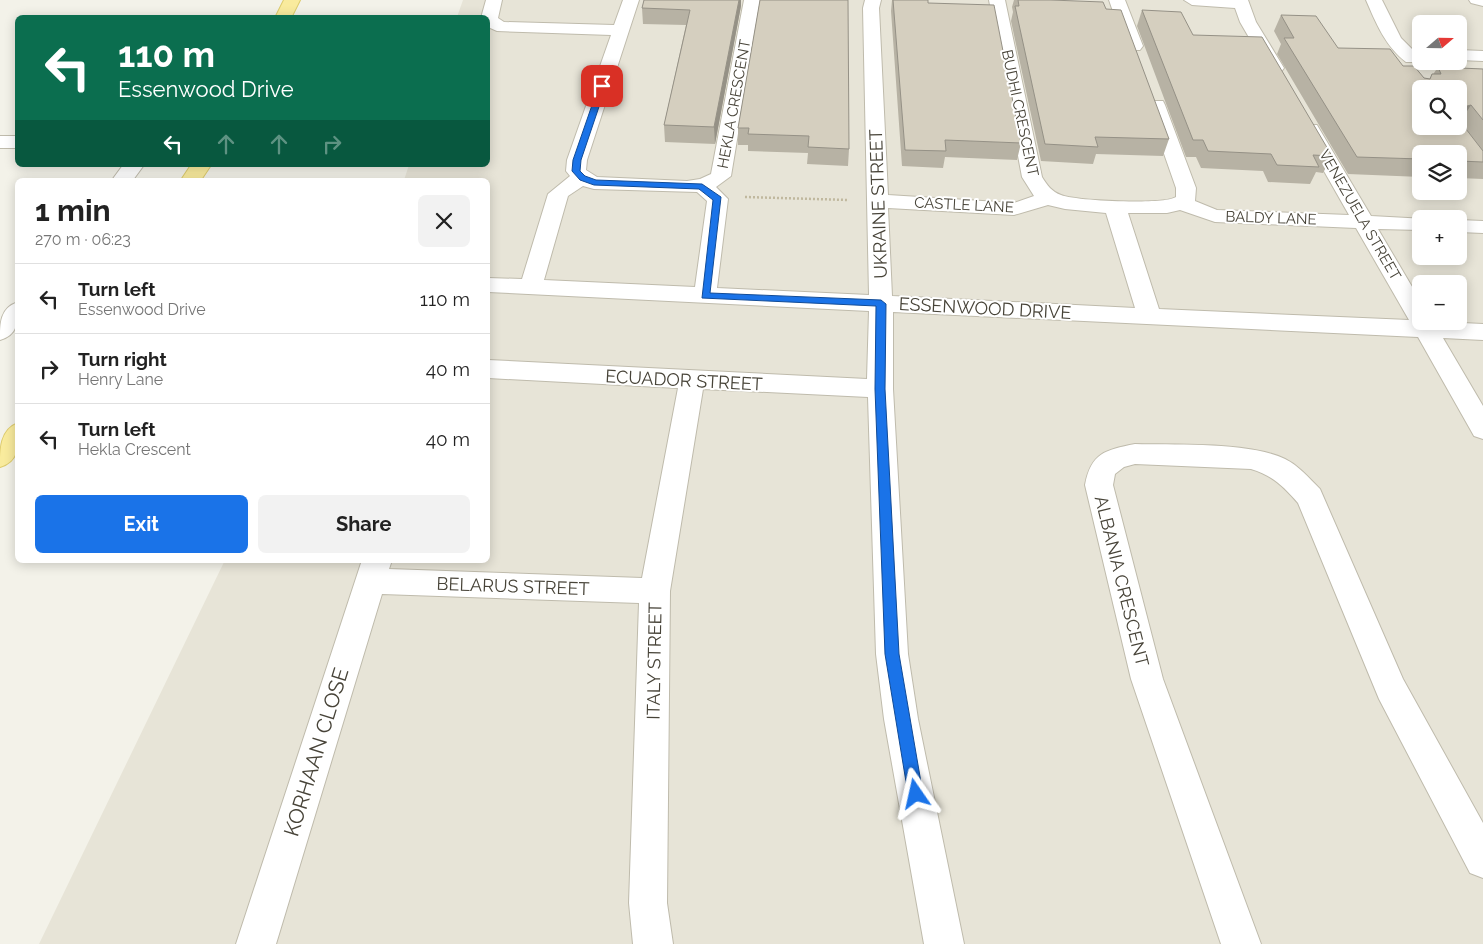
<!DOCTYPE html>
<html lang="en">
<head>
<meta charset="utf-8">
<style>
  body { margin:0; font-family:Raleway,sans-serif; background:#f2f2f2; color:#222; height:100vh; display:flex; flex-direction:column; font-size:19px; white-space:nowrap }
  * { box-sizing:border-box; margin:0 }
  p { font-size:16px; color:#767676 }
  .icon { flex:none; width:28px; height:28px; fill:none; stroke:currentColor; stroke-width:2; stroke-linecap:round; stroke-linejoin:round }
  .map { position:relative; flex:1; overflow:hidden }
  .side { position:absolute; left:15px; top:178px; width:475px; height:385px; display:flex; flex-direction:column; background:#fff; border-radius:8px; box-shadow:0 2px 12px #0003 }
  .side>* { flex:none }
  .hud { position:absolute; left:15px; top:15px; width:475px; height:152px; border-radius:8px; box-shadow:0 2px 12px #0003; background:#0b6e4f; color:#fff; overflow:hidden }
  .needle { width:32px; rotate:70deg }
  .controls { position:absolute; left:1412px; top:15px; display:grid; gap:10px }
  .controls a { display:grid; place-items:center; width:55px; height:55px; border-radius:8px; background:#fff; box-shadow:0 2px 12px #0003; font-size:25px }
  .pin { position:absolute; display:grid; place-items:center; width:42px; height:42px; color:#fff; margin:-21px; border-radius:10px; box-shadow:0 2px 8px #0006 }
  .me { position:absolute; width:55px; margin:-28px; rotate:349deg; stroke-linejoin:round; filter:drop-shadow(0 0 4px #0008) }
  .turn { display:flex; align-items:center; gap:18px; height:105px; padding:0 20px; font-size:22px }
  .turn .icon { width:65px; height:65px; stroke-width:2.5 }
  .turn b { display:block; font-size:35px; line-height:42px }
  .lanes { display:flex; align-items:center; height:48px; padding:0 20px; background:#0003; justify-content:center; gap:25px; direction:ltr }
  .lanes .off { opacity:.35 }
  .round { display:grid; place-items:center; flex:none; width:52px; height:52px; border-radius:8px; background:#f2f2f2 }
  .headline { display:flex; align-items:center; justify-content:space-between; height:85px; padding:0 20px }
  h1 { font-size:30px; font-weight:700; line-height:38px }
  .primary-button { display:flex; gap:10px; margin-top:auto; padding:10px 20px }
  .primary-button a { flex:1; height:58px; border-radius:8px; background:#1a73e8; color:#fff; font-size:20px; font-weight:700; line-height:58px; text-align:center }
  .primary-button a+a { background:#f2f2f2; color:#222 }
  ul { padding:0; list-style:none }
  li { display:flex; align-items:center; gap:15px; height:70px; padding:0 20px; border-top:1px solid #e0e0e0 }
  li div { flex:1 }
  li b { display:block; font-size:19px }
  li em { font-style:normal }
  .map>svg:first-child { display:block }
</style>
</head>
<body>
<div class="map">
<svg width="1483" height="944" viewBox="0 0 1483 944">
  <rect width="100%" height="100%" fill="#f3f2e9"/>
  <path fill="#e7e4d7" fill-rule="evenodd" d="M 463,0 L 1483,0 L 1483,944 L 39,944 L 225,560 L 488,560 L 488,180 L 404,180 L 409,165 L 488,165 L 488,18 L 457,17 ZM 1421,24 L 1459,24 L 1459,61 L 1421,61 ZM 1421,89 L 1459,89 L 1459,126 L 1421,126 ZM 1421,154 L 1459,154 L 1459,191 L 1421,191 ZM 1421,219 L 1459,219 L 1459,256 L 1421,256 ZM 1421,284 L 1459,284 L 1459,321 L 1421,321 Z"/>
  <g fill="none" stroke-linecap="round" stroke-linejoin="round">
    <defs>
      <path id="minor" d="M 486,0 L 502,0 L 498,18 L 504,22 L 614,25 L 623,0 L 639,0 L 587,160 L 586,170 L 597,177 L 687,181 L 700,179 L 711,174 L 744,0 L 760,0 L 731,176 L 716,187 L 728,199 L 717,288 L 869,295 L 863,8 L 865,0 L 881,0 L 879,8 L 888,195 L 1014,203 L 1034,196 L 1022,177 L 989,0 L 1005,0 L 1042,177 C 1047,185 1052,192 1061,195 C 1076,201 1164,205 1176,197 L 1176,188 L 1147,105 L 1149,101 L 1163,101 L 1165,105 L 1196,188 L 1195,201 L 1217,210 L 1349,215 L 1300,129 L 1303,125 L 1317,125 L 1371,216 L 1426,219 L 1421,219 L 1421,230 L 1378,229 L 1421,302 L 1421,321 L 1483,324 L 1483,340 L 1443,338 L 1483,406 L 1483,439 L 1474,436 L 1418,337 L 893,312 L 893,389 L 908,654 L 918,719 L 964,944 L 924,944 L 884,719 L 876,654 L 868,397 L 703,389 L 670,591 L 667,903 L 673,944 L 633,944 L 629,903 L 639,603 L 382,594 L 276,944 L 236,944 L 362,560 L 392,560 L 389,569 L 642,578 L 678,388 L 488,378 L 488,360 L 867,379 L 869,311 L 488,292 L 488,278 L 522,279 L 548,194 L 570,176 L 566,171 L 567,160 L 611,35 L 497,31 L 488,27 L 488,18 L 481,18 ZM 583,186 L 594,189 L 697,192 L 707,201 L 695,287 L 544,280 L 568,196 ZM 1048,205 L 1065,209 L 1106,213 L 1135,308 L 892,296 L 888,208 L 1014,215 ZM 1180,210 L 1215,222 L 1356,228 L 1409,320 L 1159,309 L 1128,213 L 1167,213 Z
        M 1109,0 L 1125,0 L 1143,46 L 1140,50 L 1128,50 L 1125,46 Z
        M 1184,0 L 1248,0 L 1256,22 L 1284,68 L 1281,72 L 1269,72 L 1240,22 L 1235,8 L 1192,5 Z
        M 1366,0 L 1382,0 L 1401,38 L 1421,58 L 1418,62 L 1406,62 C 1385,46 1376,23 1366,0 Z
        M 1469,0 L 1483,0 L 1483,6 L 1471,3 Z
        M 1459,50 L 1483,51 L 1483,61 L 1459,60 Z
        M 0,136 L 18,136 L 18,148 L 0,148 Z
        M 123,165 L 144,165 L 133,180 L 112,180 Z
        M 1459,220 L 1483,221 L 1483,233 L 1459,232 Z
        M 18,302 C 18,319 19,335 0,340 C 0,323 0,308 18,302 Z
        M 1135,444 C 1175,445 1251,442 1285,459 C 1299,466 1309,478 1320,489 L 1403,679 L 1483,823 L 1483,878 L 1470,873 L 1379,699 L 1298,503 C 1284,487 1272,475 1251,469 L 1135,464 L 1124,467 L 1115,474 L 1113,485 L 1163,679 L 1261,944 L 1221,944 L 1131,679 L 1085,485 C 1091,453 1105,450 1135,444 Z"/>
      <path id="major" d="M 284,0 L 300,0 L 291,18 L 275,18 Z
        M 191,165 L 211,165 L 201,180 L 181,180 Z
        M 18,423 C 18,442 21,461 0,467 C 0,449 0,430 18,423 Z"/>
    </defs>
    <use href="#minor" stroke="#bfbbac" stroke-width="2"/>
    <use href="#major" stroke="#ddcb6d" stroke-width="2"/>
    <path stroke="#c0b89e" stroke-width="2.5" stroke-dasharray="2 2" stroke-linecap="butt" d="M 745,197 L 849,200"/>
    <use href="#minor" fill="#fff" fill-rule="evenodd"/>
    <use href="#major" fill="#f9eb9d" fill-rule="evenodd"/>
  </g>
  <path fill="#b7b2a4" d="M 644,0 L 741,0 L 741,6 L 715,144 L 665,142 L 664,125 L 686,25 L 643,24 L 642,8 Z
    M 760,0 L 849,149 L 848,166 L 807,164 L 808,153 L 748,151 L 748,145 L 738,145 L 738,128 Z
    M 892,0 L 928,0 L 928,3 L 1021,143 L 1017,160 L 945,157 L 943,168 L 902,166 L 891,11 Z
    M 1014,0 L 1051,0 L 1106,9 L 1169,139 L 1163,156 L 1096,154 L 1093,164 L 1041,161 L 1011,21 L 1013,12 L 1012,7 Z
    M 1142,10 L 1193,35 L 1332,156 L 1323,173 L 1316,172 L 1310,184 L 1268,182 L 1263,171 L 1201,168 L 1196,157 L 1186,157 L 1137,26 Z
    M 1281,15 L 1338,48 L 1403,66 L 1424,78 L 1430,79 L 1438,67 L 1483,69 L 1483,179 L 1459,178 L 1459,154 L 1421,154 L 1421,177 L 1348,174 L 1277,54 L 1281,44 L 1274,31 Z"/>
  <path fill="#959186" d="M 739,0 L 741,0 L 741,6 L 715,144 L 714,127 Z
    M 1471,105 L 1460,122 L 1459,122 L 1459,108 Z"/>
  <path fill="#d5cfbf" stroke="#959186" d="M 644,0 L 739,0 L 714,127 L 664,125 L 690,10 L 642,8 Z
    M 760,0 L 848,0 L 849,149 L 808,147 L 809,136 L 748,134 L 749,128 L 738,128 Z
    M 893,0 L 928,0 L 928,3 L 994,5 L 1021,143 L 945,140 L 946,151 L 905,150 Z
    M 1018,0 L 1051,0 L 1103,2 L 1106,9 L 1121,10 L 1169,139 L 1095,137 L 1098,147 L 1045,144 L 1015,6 L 1019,6 Z
    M 1142,10 L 1181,12 L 1193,35 L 1262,37 L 1332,156 L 1313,155 L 1319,167 L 1277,165 L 1271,154 L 1208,151 L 1203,140 L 1193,140 Z
    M 1281,15 L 1316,16 L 1338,48 L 1390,49 L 1403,66 L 1414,66 L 1424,78 L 1430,79 L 1432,74 L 1441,74 L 1438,67 L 1483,69 L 1483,120 L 1471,105 L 1459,108 L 1459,89 L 1421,89 L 1421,126 L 1459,126 L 1459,120 L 1483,151 L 1483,162 L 1459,161 L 1459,154 L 1421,154 L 1421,159 L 1357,157 L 1284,38 L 1294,38 Z"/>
  <path fill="#1a73e8" stroke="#114b97" d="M 599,85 L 606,86 L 581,160 L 580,171 L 585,176 L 596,180 L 702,184 L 721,197 L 710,293 L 881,300 L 886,304 L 885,389 L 899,654 L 923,794 L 921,799 L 916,801 L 910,799 L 908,794 L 885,654 L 875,389 L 876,306 L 702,298 L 713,200 L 699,189 L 594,185 L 580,180 L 572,171 L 573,160 Z"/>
  <g text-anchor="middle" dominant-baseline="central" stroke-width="4" stroke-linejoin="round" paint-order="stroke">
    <g font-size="15" fill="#474338" stroke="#fff">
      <text transform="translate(734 104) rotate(-80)">HEKLA CRESCENT</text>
      <text transform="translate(1020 113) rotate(78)">BUDHI CRESCENT</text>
      <text transform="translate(964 205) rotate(3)">CASTLE LANE</text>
      <text transform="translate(1360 215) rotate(60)">VENEZUELA STREET</text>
      <text transform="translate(1271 218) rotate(2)">BALDY LANE</text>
    </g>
    <g font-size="18" fill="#474338" stroke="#fff">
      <text transform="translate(878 204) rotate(-92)">UKRAINE STREET</text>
      <text transform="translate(985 308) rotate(3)">ESSENWOOD DRIVE</text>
      <text transform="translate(684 380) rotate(3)">ECUADOR STREET</text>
      <text transform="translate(1122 581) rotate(76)">ALBANIA CRESCENT</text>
      <text transform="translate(513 586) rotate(2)">BELARUS STREET</text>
      <text transform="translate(654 661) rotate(-89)">ITALY STREET</text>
    </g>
    <g font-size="21" fill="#474338" stroke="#fff">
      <text transform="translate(316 752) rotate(-73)">KORHAAN CLOSE</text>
    </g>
  </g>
</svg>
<div class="controls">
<a><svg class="needle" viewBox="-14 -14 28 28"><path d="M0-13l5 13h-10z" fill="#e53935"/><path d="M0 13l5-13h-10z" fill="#767676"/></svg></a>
<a><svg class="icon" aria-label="search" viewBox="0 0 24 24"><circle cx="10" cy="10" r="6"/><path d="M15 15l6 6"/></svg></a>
<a><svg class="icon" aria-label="layers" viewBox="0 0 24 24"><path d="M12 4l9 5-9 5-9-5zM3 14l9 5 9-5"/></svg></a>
<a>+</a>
<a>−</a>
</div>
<div class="pin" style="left:602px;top:86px;background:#d93025"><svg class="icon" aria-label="arrive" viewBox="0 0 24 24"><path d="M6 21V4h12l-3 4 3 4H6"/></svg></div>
<svg class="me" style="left:916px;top:794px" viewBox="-20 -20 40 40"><path d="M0-17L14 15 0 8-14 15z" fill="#1a73e8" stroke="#fff" stroke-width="4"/></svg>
<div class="hud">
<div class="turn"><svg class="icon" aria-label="left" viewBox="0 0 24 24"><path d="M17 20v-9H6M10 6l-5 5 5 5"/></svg><div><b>110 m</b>Essenwood Drive</div></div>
<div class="lanes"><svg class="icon" aria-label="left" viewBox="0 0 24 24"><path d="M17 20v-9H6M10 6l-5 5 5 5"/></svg><svg class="icon off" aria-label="ahead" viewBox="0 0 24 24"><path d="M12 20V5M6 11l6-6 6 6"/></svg><svg class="icon off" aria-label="ahead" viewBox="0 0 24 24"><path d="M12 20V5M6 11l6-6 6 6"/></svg><svg class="icon off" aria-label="right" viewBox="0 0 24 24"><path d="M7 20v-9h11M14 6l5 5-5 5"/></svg></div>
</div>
<section class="side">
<div class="headline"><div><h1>1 min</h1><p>270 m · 06:23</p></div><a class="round"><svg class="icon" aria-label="close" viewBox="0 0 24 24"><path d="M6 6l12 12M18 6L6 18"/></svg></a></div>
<ul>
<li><svg class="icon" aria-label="left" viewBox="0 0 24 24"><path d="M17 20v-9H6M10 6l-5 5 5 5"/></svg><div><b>Turn left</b><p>Essenwood Drive</p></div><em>110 m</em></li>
<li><svg class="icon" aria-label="right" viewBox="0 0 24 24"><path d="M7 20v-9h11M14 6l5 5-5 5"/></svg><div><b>Turn right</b><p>Henry Lane</p></div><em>40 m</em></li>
<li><svg class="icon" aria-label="left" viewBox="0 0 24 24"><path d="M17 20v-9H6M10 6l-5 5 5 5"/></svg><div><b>Turn left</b><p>Hekla Crescent</p></div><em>40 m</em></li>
</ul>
<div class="primary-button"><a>Exit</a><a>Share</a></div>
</section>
</div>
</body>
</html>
